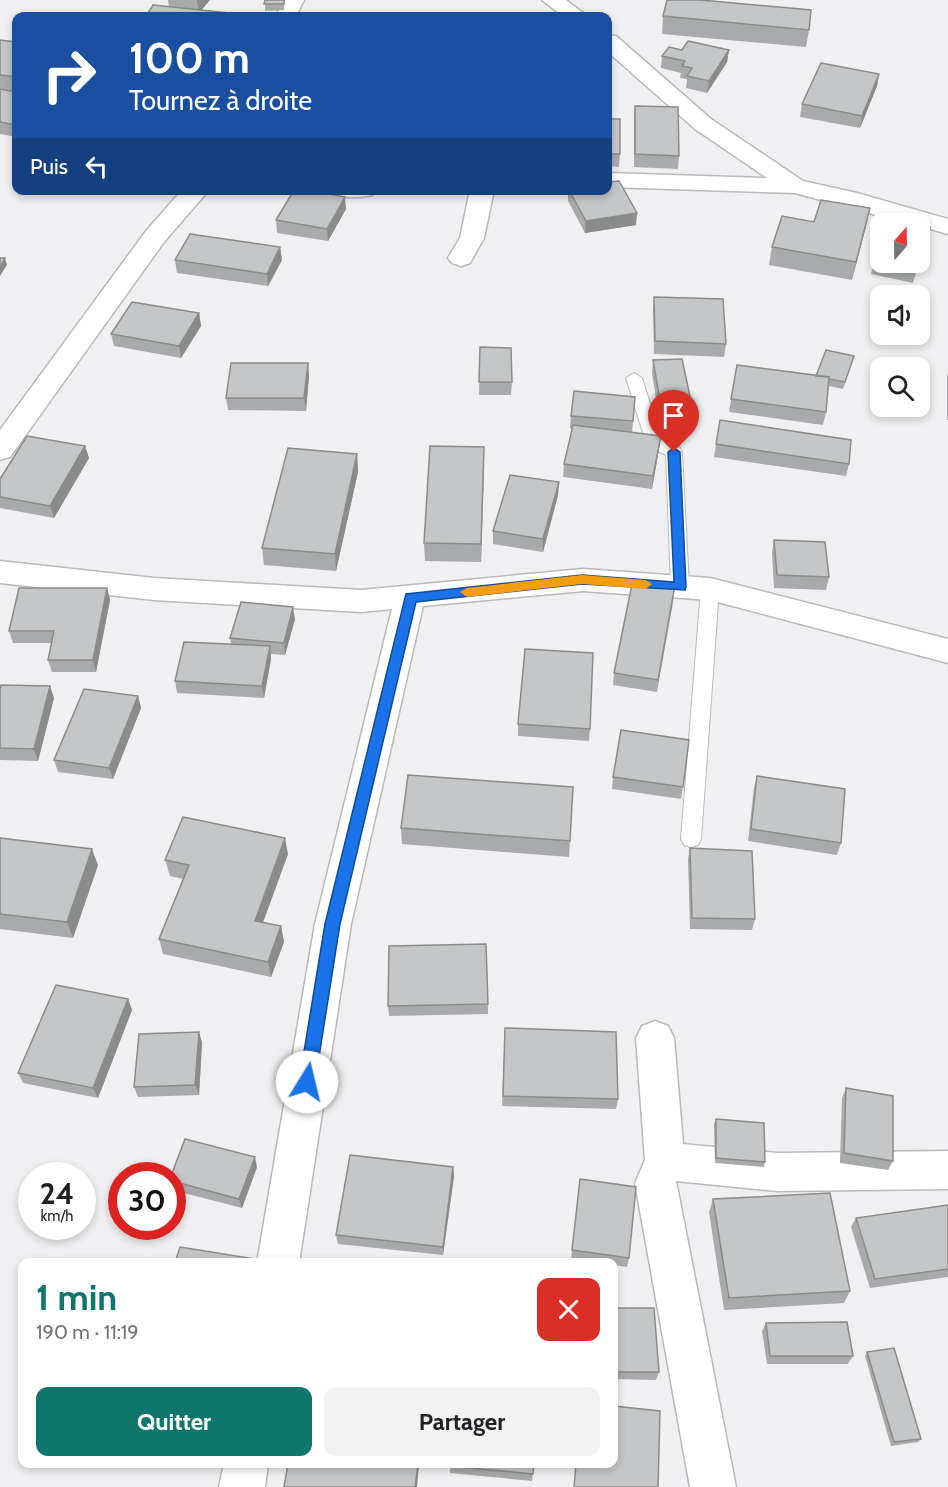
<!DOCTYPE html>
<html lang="fr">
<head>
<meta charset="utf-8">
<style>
  body { margin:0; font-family:Cabin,sans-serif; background:#f2f2f2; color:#202124; height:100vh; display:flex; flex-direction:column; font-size:22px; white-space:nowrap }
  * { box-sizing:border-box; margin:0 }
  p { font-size:20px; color:#757577 }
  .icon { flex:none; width:33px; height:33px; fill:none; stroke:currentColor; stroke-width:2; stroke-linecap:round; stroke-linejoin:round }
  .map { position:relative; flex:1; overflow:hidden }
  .panel { position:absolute; left:18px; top:1258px; width:600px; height:210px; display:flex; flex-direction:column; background:#fff; border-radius:12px; box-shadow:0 3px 9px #0003 }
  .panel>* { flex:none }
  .guide { position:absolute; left:12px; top:12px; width:600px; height:183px; border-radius:12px; box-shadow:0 3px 9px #0003; background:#1a4fa0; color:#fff; overflow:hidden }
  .needle { width:39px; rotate:20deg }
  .controls { position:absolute; left:870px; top:213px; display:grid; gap:12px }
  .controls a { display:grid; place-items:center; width:60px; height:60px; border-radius:12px; background:#fff; box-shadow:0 3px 9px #0003; font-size:30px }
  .speed { position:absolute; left:18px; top:1162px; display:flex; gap:12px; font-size:30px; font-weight:700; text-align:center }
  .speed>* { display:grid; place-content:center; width:78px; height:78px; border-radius:50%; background:#fff; box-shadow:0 3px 9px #0003; line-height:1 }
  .speed small { font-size:15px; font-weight:400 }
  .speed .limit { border:9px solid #d22; background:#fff; color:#111 }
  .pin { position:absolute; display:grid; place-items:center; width:51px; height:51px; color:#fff; margin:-62px -26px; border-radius:50% 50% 50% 0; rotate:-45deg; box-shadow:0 0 6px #0007 }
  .pin .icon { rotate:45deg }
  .me { position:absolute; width:66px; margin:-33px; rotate:9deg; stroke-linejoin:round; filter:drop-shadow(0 0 4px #0008) }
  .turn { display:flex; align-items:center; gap:21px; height:126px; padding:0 18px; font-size:27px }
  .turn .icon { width:78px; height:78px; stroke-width:2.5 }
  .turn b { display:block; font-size:42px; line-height:51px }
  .then { display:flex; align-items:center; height:57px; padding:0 18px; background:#0003; gap:12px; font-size:22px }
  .round { display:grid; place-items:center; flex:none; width:63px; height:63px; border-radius:12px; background:#f2f2f2 }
  .overview { display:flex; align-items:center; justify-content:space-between; height:102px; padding:0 18px }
  h1 { font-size:36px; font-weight:700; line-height:45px; color:#0f766e }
  .primary-button { display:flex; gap:12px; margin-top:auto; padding:12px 18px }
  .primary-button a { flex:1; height:69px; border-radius:12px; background:#0f766e; color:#fff; font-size:24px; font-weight:700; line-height:69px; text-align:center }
  .primary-button a+a { background:#f2f2f2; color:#202124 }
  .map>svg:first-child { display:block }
</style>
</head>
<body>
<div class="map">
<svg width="948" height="1487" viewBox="0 0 948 1487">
  <rect width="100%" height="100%" fill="#f0f0f2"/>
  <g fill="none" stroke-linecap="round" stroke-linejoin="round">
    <defs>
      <path id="service" d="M 634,373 L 642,378 L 661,439 L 680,448 L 682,452 L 689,587 L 686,592 L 680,594 L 674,592 L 671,587 L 666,455 L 648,446 L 646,442 L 626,378 Z
        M 710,582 L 716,584 L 719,589 L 701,839 L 698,845 L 691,847 L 684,845 L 681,839 L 701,589 L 704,584 Z"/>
      <path id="minor" d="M 284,0 L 304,0 L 296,16 L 276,16 Z
        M 542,0 L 566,0 L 587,16 L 563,16 Z
        M 608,35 L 616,36 L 711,119 L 803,181 L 857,193 L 948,219 L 948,234 L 920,226 L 920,224 L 909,224 L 795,193 L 608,187 L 608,173 L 767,178 L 695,129 L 608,52 Z
        M 182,190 L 209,190 L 164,242 L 10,457 L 0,460 L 0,430 L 146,231 Z
        M 328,190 L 376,190 L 372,195 C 359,198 345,198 332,195 Z
        M 470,190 L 494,190 L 484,238 L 470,263 L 461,266 L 452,263 L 448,258 L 460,238 Z
        M 0,561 L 154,578 L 361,590 L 583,569 L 710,578 L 948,639 L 948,663 L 710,600 L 583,591 L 423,606 L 351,924 L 299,1263 L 257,1263 L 315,924 L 392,609 L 361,612 L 154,600 L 0,583 Z
        M 655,1021 L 668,1026 L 674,1038 L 683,1144 L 777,1153 L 948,1151 L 948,1189 L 777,1191 L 676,1181 L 736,1487 L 690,1487 L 635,1183 L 645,1160 L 636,1038 L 642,1026 Z
        M 224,1464 L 268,1464 L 265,1487 L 219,1487 Z"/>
    </defs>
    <use href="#service" stroke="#b8b9ba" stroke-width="2"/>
    <use href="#minor" stroke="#b8b9ba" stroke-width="3"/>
    <use href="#service" fill="#fff" fill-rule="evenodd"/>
    <use href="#minor" fill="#fff" fill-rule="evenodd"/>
  </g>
  <path fill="#a9aaab" d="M 168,0 L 210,0 L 201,10 L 169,7 Z
    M 265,0 L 285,0 L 284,10 L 265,11 Z
    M 663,16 L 809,30 L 806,47 L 662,34 Z
    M 0,40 L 16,42 L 16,137 L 0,134 Z
    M 682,50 L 729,50 L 727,62 L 707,93 L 686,88 L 687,79 L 680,78 L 681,73 L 661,68 L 662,56 Z
    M 879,74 L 877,86 L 860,128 L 800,117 L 802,104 Z
    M 635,106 L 679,156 L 678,169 L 634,167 L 634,118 Z
    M 608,119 L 620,154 L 619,167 L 608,166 Z
    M 568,190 L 608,190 L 636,225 L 585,233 L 568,201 Z
    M 346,209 L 328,241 L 277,233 L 276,220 Z
    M 814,222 L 866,226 L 852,280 L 769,265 L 772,247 Z
    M 926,240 L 913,283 L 871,274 L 874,261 Z
    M 280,247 L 282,260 L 268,286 L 177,273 L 175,260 Z
    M 654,297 L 726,344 L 724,357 L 654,354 L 653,310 Z
    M 199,313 L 201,326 L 181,358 L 114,346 L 111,334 Z
    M 480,347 L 512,382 L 511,395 L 479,395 Z
    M 653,360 L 693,411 L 691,423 L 660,424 L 652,373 Z
    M 308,363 L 309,376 L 306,411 L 228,410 L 226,398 Z
    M 852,363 L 843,389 L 829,386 L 826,412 L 823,425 L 729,412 L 737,365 L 816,376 Z
    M 948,372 L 948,420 L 947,420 L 947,376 Z
    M 635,397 L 632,433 L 659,449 L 652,489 L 563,477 L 564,464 L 572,429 L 570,428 L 571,416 Z
    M 720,420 L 849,464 L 846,476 L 714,457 Z
    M 85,446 L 89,458 L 54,518 L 0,508 L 0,479 Z
    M 357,454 L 358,472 L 336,571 L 264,565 L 262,548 Z
    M 484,465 L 481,562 L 425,561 L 424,543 Z
    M 559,482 L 558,495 L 543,552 L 493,544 L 493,531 Z
    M 774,540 L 829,577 L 826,590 L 774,588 L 772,553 Z
    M 107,588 L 110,600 L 96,672 L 52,672 L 48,660 L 52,643 L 13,643 L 9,631 Z
    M 674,597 L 657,692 L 613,685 L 614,673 Z
    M 295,619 L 285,655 L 271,654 L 271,659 L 264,698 L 177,693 L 175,681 L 231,644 L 230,638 Z
    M 0,689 L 54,698 L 38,761 L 0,760 Z
    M 138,696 L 141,708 L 113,779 L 58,772 L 54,760 Z
    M 518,724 L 590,729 L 589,741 L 518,736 Z
    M 757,776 L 841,843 L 837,855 L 748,841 L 754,787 Z
    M 613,777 L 683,787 L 681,799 L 612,789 Z
    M 401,828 L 570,841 L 569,857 L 402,844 Z
    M 0,838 L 98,865 L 73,938 L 0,929 Z
    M 690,848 L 755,919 L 752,930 L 690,929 L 688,859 Z
    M 288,854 L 263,922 L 281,926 L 284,942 L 271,977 L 163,954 L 159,939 L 183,879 L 170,876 L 165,860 Z
    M 128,999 L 132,1010 L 98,1098 L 23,1083 L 18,1073 Z
    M 488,1004 L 488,1014 L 389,1016 L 388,1006 Z
    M 505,1028 L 618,1099 L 616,1109 L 502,1106 Z
    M 199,1032 L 202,1043 L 199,1095 L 138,1097 L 134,1087 Z
    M 846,1088 L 893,1161 L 888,1170 L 840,1163 L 842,1098 Z
    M 716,1119 L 765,1162 L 764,1167 L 715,1163 L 714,1124 Z
    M 257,1167 L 242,1208 L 172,1190 L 172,1176 Z
    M 453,1167 L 454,1176 L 443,1255 L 338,1244 L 336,1235 Z
    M 580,1179 L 629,1258 L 627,1267 L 614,1265 L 614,1263 L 600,1263 L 571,1259 Z
    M 713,1199 L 850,1291 L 844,1303 L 724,1310 L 709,1212 Z
    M 948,1205 L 948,1277 L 870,1288 L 851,1227 L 856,1218 Z
    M 614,1308 L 659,1372 L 656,1380 L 614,1379 Z
    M 766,1323 L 853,1356 L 848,1364 L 767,1364 L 762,1331 Z
    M 867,1352 L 921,1439 L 918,1442 L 891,1446 L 865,1356 Z
    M 450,1464 L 534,1464 L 532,1481 L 450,1473 Z"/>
  <path fill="#8a8b8b" d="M 197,0 L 210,0 L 199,13 L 197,1 Z
    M 729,50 L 727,62 L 707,93 L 709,81 Z
    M 879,74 L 877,86 L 860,128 L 862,116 Z
    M 345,197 L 346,209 L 328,241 L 327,229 Z
    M 870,208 L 866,226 L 852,280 L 856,262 Z
    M 637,213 L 636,225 L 585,233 L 586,221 Z
    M 280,247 L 282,260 L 268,286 L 267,274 Z
    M 5,258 L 7,265 L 0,276 L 0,267 Z
    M 199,313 L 201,326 L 181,358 L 179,346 Z
    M 308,363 L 309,376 L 306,411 L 304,398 Z
    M 661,436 L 659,449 L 652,489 L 653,476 Z
    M 85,446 L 89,458 L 54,518 L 50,506 Z
    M 484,447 L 484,465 L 481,562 L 481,544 Z
    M 357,454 L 358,472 L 336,571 L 335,554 Z
    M 559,482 L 558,495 L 543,552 L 543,539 Z
    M 107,588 L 110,600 L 96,672 L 93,660 Z
    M 293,607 L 295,619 L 285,655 L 284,643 Z
    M 270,646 L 271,659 L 264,698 L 262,686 Z
    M 50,686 L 54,698 L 38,761 L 34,749 Z
    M 138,696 L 141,708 L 113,779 L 109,768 Z
    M 285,838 L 288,854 L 258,936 L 255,921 Z
    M 92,849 L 98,865 L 73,938 L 67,922 Z
    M 281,926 L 284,942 L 271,977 L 268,962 Z
    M 128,999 L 132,1010 L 98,1098 L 93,1088 Z
    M 199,1032 L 202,1043 L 199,1095 L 195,1085 Z
    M 255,1157 L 257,1167 L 242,1208 L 239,1199 Z
    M 453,1167 L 454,1176 L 443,1255 L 443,1247 Z
    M 418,1464 L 419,1464 L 419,1466 L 417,1487 L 415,1487 Z"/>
  <path fill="#c5c6c7" stroke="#8a8b8b" stroke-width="1.5" d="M 265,0 L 284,0 L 284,4 L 264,4 Z
    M 667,0 L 700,0 L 811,10 L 809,30 L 663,16 Z
    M 153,5 L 258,16 L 146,16 Z
    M 0,40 L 16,42 L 16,77 L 0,75 Z
    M 688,41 L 729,50 L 709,81 L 687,76 L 692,68 L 682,66 L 685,61 L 662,56 L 669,47 L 682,50 Z
    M 821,63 L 879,74 L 862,116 L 802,104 Z
    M 0,89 L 16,92 L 16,125 L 0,122 Z
    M 635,106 L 678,107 L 679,156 L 635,154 Z
    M 608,119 L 620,119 L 620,154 L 608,154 Z
    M 619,181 L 637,213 L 586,221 L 569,190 L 608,190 L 608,182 Z
    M 294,190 L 308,190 L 345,197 L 327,229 L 276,220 Z
    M 821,200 L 870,208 L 856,262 L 772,247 L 782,216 L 814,222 Z
    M 888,219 L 910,224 L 887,224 Z
    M 920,225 L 930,227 L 920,261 Z
    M 190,234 L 280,247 L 267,274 L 175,260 Z
    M 880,242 L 880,262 L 919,262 L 917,270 L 874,261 Z
    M 0,258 L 5,258 L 0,267 Z
    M 654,297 L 723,299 L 726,344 L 655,341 Z
    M 132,302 L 199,313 L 179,346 L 111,334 Z
    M 480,347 L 511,348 L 512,382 L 479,382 Z
    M 826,350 L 854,356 L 845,382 L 829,379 L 829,377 L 816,376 Z
    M 682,359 L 693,411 L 662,412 L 653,360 Z
    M 231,363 L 308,363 L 304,398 L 226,398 Z
    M 737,365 L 829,377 L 826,412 L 731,399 Z
    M 574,391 L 635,397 L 633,421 L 571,416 Z
    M 720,420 L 851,440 L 849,464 L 716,444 Z
    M 573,425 L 661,436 L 653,476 L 564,464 Z
    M 27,436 L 85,446 L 50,506 L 0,497 L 0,479 Z
    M 430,446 L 484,447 L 481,544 L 424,543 Z
    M 288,448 L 357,454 L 335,554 L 262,548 Z
    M 510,475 L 559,482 L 543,539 L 493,531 Z
    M 774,540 L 825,542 L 829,577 L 777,575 Z
    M 633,579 L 675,585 L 658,680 L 614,673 Z
    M 19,588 L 107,588 L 93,660 L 48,660 L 54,631 L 9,631 Z
    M 241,602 L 293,607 L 284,643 L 230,638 Z
    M 184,642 L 270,646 L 262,686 L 175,681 Z
    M 525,649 L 593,653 L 590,729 L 518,724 Z
    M 1,685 L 50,686 L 34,749 L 0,748 L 0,689 Z
    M 84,689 L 138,696 L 109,768 L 54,760 Z
    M 621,730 L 689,740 L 683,787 L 613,777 Z
    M 408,775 L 573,787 L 570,841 L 401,828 Z
    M 757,776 L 845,789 L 841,843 L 751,829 Z
    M 183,817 L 285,838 L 255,921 L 281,926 L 268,962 L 159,939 L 189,865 L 165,860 Z
    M 0,838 L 92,849 L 67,922 L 0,914 Z
    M 690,848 L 752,851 L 755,919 L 692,918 Z
    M 486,944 L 488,1004 L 388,1006 L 389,946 Z
    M 56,985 L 128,999 L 93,1088 L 18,1073 Z
    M 505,1028 L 616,1032 L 618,1099 L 503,1096 Z
    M 199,1032 L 195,1085 L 134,1087 L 139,1034 Z
    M 846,1088 L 893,1096 L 893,1161 L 844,1153 Z
    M 716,1119 L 764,1123 L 765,1162 L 716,1158 Z
    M 185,1139 L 255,1157 L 239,1199 L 172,1181 L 172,1176 L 171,1176 Z
    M 350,1155 L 453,1167 L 443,1247 L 336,1235 Z
    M 580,1179 L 636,1187 L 629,1258 L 572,1250 Z
    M 830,1193 L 850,1291 L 729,1298 L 713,1199 Z
    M 948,1205 L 948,1269 L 875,1279 L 856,1218 Z
    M 180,1247 L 267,1261 L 266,1263 L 175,1263 Z
    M 614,1308 L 654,1308 L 659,1372 L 614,1372 Z
    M 847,1322 L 853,1356 L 770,1356 L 766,1323 Z
    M 894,1348 L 921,1439 L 894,1442 L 867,1352 Z
    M 614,1406 L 660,1411 L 658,1487 L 574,1487 L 576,1464 L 614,1464 Z
    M 288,1464 L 418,1464 L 415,1487 L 284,1487 Z
    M 450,1464 L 534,1464 L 533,1474 L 450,1466 Z"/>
  <path fill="#1a73e8" stroke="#114b97" stroke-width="1.5" d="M 674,448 L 680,452 L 686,587 L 685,590 L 582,584 L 416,602 L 340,924 L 315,1082 L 313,1087 L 307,1090 L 302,1087 L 299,1082 L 325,924 L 406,594 L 582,575 L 674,582 L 668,452 Z"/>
  <path fill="#f59e0b" d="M 582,575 L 646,580 L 652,584 L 646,589 L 582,584 L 467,597 L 460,592 L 467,588 Z"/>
</svg>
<div class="controls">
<a><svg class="needle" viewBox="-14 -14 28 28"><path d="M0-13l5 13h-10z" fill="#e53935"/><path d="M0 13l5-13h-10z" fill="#757577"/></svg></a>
<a><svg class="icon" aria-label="sound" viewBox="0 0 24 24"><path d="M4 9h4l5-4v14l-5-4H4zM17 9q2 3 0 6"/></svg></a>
<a><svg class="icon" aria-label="search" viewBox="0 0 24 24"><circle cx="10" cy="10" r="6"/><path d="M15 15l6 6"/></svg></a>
</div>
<div class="speed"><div>24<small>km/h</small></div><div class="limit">30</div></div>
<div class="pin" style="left:674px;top:452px;background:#d93025"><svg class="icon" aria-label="arrive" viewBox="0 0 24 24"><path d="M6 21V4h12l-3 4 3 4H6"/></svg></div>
<svg class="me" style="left:307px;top:1082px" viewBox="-20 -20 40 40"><circle r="19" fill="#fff"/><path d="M0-13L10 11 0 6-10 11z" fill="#1a73e8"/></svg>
<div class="guide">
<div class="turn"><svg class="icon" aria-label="right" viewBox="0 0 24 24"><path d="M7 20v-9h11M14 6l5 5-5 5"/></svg><div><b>100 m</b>Tournez à droite</div></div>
<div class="then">Puis<svg class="icon" aria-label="left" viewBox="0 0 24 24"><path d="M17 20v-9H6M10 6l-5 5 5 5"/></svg></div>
</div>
<section class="panel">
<div class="overview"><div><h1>1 min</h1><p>190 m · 11:19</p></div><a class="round" style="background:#d93025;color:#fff"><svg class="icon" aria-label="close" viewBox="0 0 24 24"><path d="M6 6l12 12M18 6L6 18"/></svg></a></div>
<div class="primary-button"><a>Quitter</a><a>Partager</a></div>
</section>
</div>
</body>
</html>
